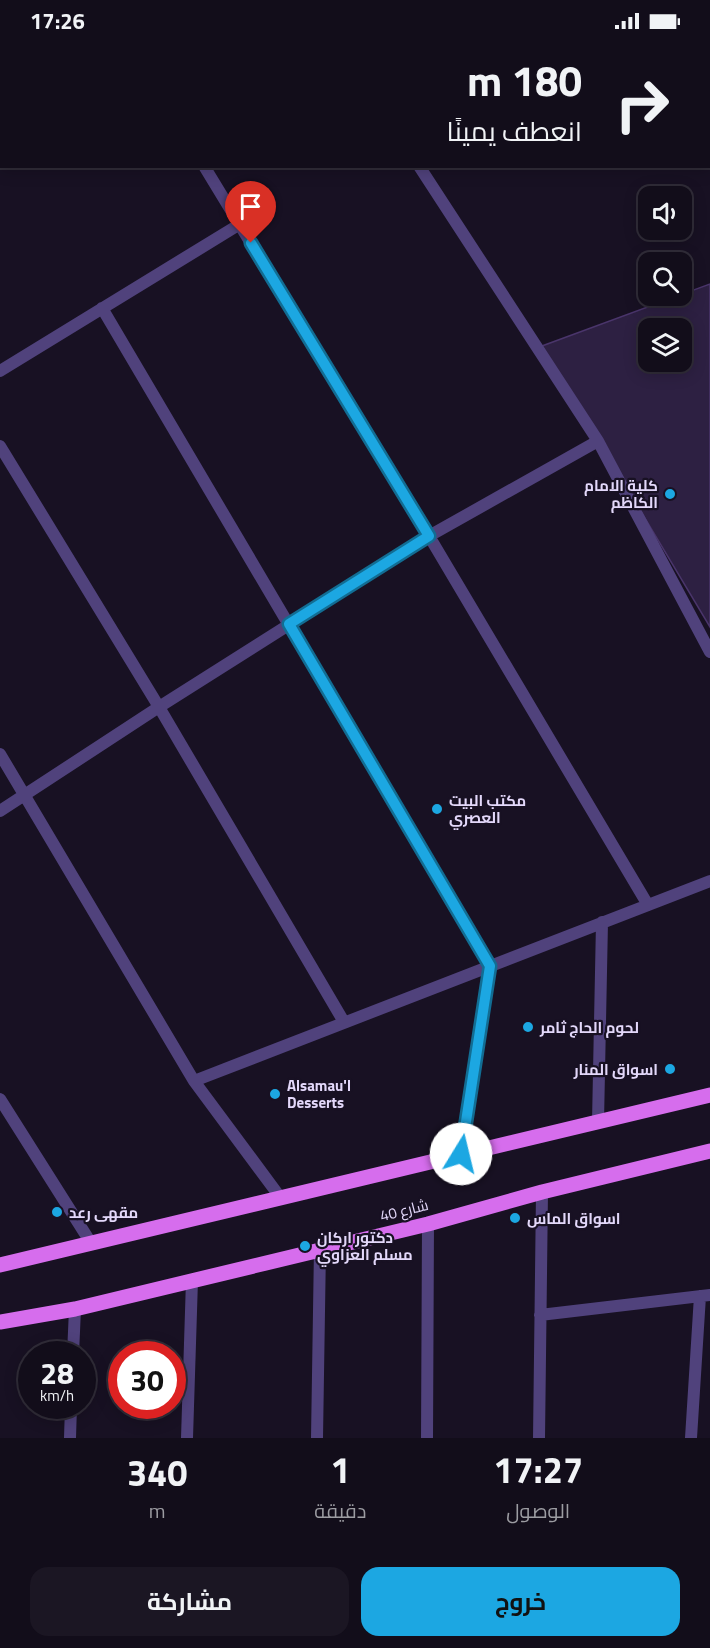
<!DOCTYPE html>
<html lang="ar">
<head>
<meta charset="utf-8">
<style>
  body { margin:0; font-family:"Titillium Web",Cairo,sans-serif; background:#1b1623; color:#f1f3f6; direction:rtl; height:100vh; display:flex; flex-direction:column; font-size:22px; white-space:nowrap }
  * { box-sizing:border-box; margin:0 }
  p { font-size:20px; color:#9c9ca2 }
  .icon { flex:none; width:33px; height:33px; fill:none; stroke:currentColor; stroke-width:2; stroke-linecap:round; stroke-linejoin:round }
  .map { position:relative; height:1396px; overflow:hidden; direction:ltr }
  .sheet { display:flex; flex-direction:column; background:#120d1a; flex:1 }
  .sheet>* { flex:none }
  .hud { position:absolute; left:0px; top:0px; width:711px; height:126px; box-shadow:0 3px 15px #0003,0 0 0 2px #312d39; direction:rtl; background:#120d1a; color:#f1f3f6; overflow:hidden }
  .tools { position:absolute; left:638px; top:144px; display:grid; gap:12px }
  .tools a { display:grid; place-items:center; width:54px; height:54px; border-radius:12px; background:#120d1a; box-shadow:0 3px 15px #0003,0 0 0 2px #312d39; font-size:30px }
  .speed { position:absolute; left:18px; top:1299px; display:flex; gap:12px; font-size:30px; font-weight:700; text-align:center }
  .speed>* { display:grid; place-content:center; width:78px; height:78px; border-radius:50%; background:#120d1a; box-shadow:0 3px 15px #0003,0 0 0 2px #312d39; line-height:1 }
  .speed small { font-size:15px; font-weight:400 }
  .speed .limit { border:9px solid #d22; background:#fff; color:#111 }
  .pin { position:absolute; display:grid; place-items:center; width:51px; height:51px; color:#fff; margin:-62px -26px; border-radius:50% 50% 50% 0; rotate:-45deg; box-shadow:0 0 6px #0007 }
  .pin .icon { rotate:45deg }
  .me { position:absolute; width:66px; margin:-33px; rotate:9deg; stroke-linejoin:round; filter:drop-shadow(0 0 4px #0008) }
  .turn { display:flex; align-items:center; gap:21px; height:126px; padding:0 30px; font-size:27px }
  .turn .icon { width:78px; height:78px; stroke-width:2.5 }
  .turn b { display:block; font-size:42px; line-height:51px }
  .eta { display:flex; justify-content:space-evenly; align-items:center; height:102px; text-align:center }
  .eta b { font-size:36px; font-weight:700; line-height:42px }
  .cta { display:flex; gap:12px; margin-top:auto; padding:12px 30px }
  .cta a { flex:1; height:69px; border-radius:18px; background:#1ca7e2; color:#111; font-size:24px; font-weight:700; line-height:69px; text-align:center }
  .cta a+a { background:#1b1623; color:#f1f3f6 }
  .status { display:flex; justify-content:space-between; align-items:center; height:42px; padding:0 30px; background:#120d1a; direction:ltr }
  .status svg { height:16px; fill:currentColor }
  .map>svg:first-child { display:block }
</style>
</head>
<body>
<div class="status"><b>17:26</b><svg viewBox="0 0 49 12"><path d="M0 12V9h3v3zM5 12V6h3v6zM10 12V3h3v9zM15 12V0h3v12zM26 1h20v11H26zM47 4h2v5h-2z"/></svg></div>
<div class="map">
<svg width="710" height="1396" viewBox="0 0 710 1396">
  <rect width="100%" height="100%" fill="#181123"/>
  <path fill="#2d2042" stroke="#4a356b" stroke-width="1.5" fill-rule="evenodd" d="M 710,242 L 710,585 L 542,304 ZM 648,286 L 681,286 L 681,320 L 648,320 Z"/>
  <g fill="none" stroke-linecap="round" stroke-linejoin="round">
    <path stroke="#50427c" stroke-width="12" d="M 338,0 L 339,2
      M 73,2 L 75,0
      M 174,2 L 176,0
      M 0,50 L 2,49
      M 0,120 L 2,119
      M 204,124 L 429,494 L 648,863
      M 419,124 L 598,399 L 710,610
      M 102,266 L 490,924 L 461,1112
      M 0,329 L 240,182
      M 0,404 L 159,665 L 344,980
      M 0,712 L 194,1039 L 280,1155
      M 0,769 L 159,665 L 429,494 L 598,399
      M 194,1039 L 710,839
      M 598,1080 L 602,880
      M 540,1273 L 710,1253
      M 73,1312 L 75,1267
      M 70,1396 L 71,1364
      M 187,1396 L 192,1238
      M 317,1396 L 320,1206
      M 427,1396 L 428,1182
      M 539,1396 L 542,1150
      M 691,1396 L 700,1254"/>
    <path stroke="#50427c" stroke-width="12" d="M 0,1057 L 91,1201"/>
    <path stroke="#d66ded" stroke-width="15" d="M 0,1223 L 710,1053
      M 0,1280 L 75,1267 L 428,1182 L 542,1150 L 710,1109"/>
  </g>
  <g fill="none" stroke-linecap="round" stroke-linejoin="round">
    <defs>
      <path id="route" d="M 251,201 L 429,494 L 289,582 L 490,924 L 461,1112"/>
    </defs>
    <use href="#route" stroke="#126d93" stroke-width="15"/>
    <use href="#route" stroke="#1ca7e2" stroke-width="10"/>
  </g>
  <g fill="#1ca7e2" stroke="#181123" stroke-width="2">
    <circle cx="670" cy="452" r="6"/>
    <circle cx="437" cy="767" r="6"/>
    <circle cx="528" cy="985" r="6"/>
    <circle cx="670" cy="1027" r="6"/>
    <circle cx="275" cy="1052" r="6"/>
    <circle cx="57" cy="1170" r="6"/>
    <circle cx="515" cy="1176" r="6"/>
    <circle cx="305" cy="1204" r="6"/>
  </g>
  <g text-anchor="middle" dominant-baseline="central" stroke-width="4.5" stroke-linejoin="round" paint-order="stroke">
    <g font-size="15" font-weight="bold" fill="#e3d8fa" stroke="#181123" text-anchor="start">
      <text x="658" y="443" text-anchor="end">كلية الامام<tspan x="658" dy="17">الكاظم</tspan></text>
      <text x="449" y="758">مكتب البيت<tspan x="449" dy="17">العصري</tspan></text>
      <text x="540" y="985">لحوم الحاج ثامر</text>
      <text x="658" y="1027" text-anchor="end">اسواق المنار</text>
      <text x="287" y="1043">Alsamau'l<tspan x="287" dy="17">Desserts</tspan></text>
      <text x="69" y="1170">مقهى رعد</text>
      <text x="527" y="1176">اسواق الماس</text>
      <text x="317" y="1195">دكتور اركان<tspan x="317" dy="17">مسلم العزاوي</tspan></text>
    </g>
    <g font-size="15" fill="#e3d8fa" stroke="#181123">
      <text transform="translate(404 1168) rotate(-14)">شارع 40</text>
    </g>
  </g>
</svg>
<div class="tools">
<a><svg class="icon" aria-label="sound" viewBox="0 0 24 24"><path d="M4 9h4l5-4v14l-5-4H4zM17 9q2 3 0 6"/></svg></a>
<a><svg class="icon" aria-label="search" viewBox="0 0 24 24"><circle cx="10" cy="10" r="6"/><path d="M15 15l6 6"/></svg></a>
<a><svg class="icon" aria-label="layers" viewBox="0 0 24 24"><path d="M12 4l9 5-9 5-9-5zM3 14l9 5 9-5"/></svg></a>
</div>
<div class="speed"><div>28<small>km/h</small></div><div class="limit">30</div></div>
<div class="pin" style="left:251px;top:201px;background:#d93025"><svg class="icon" aria-label="arrive" viewBox="0 0 24 24"><path d="M6 21V4h12l-3 4 3 4H6"/></svg></div>
<svg class="me" style="left:461px;top:1112px" viewBox="-20 -20 40 40"><circle r="19" fill="#fff"/><path d="M0-13L10 11 0 6-10 11z" fill="#1ca7e2"/></svg>
<div class="hud">
<div class="turn"><svg class="icon" aria-label="right" viewBox="0 0 24 24"><path d="M7 20v-9h11M14 6l5 5-5 5"/></svg><div><b>180 m</b>انعطف يمينًا</div></div>
</div>
</div>
<section class="sheet">
<div class="eta">
<div><b>17:27</b><p>الوصول</p></div>
<div><b>1</b><p>دقيقة</p></div>
<div><b>340</b><p>m</p></div>
</div>
<div class="cta"><a>خروج</a><a>مشاركة</a></div>
</section>
</body>
</html>
